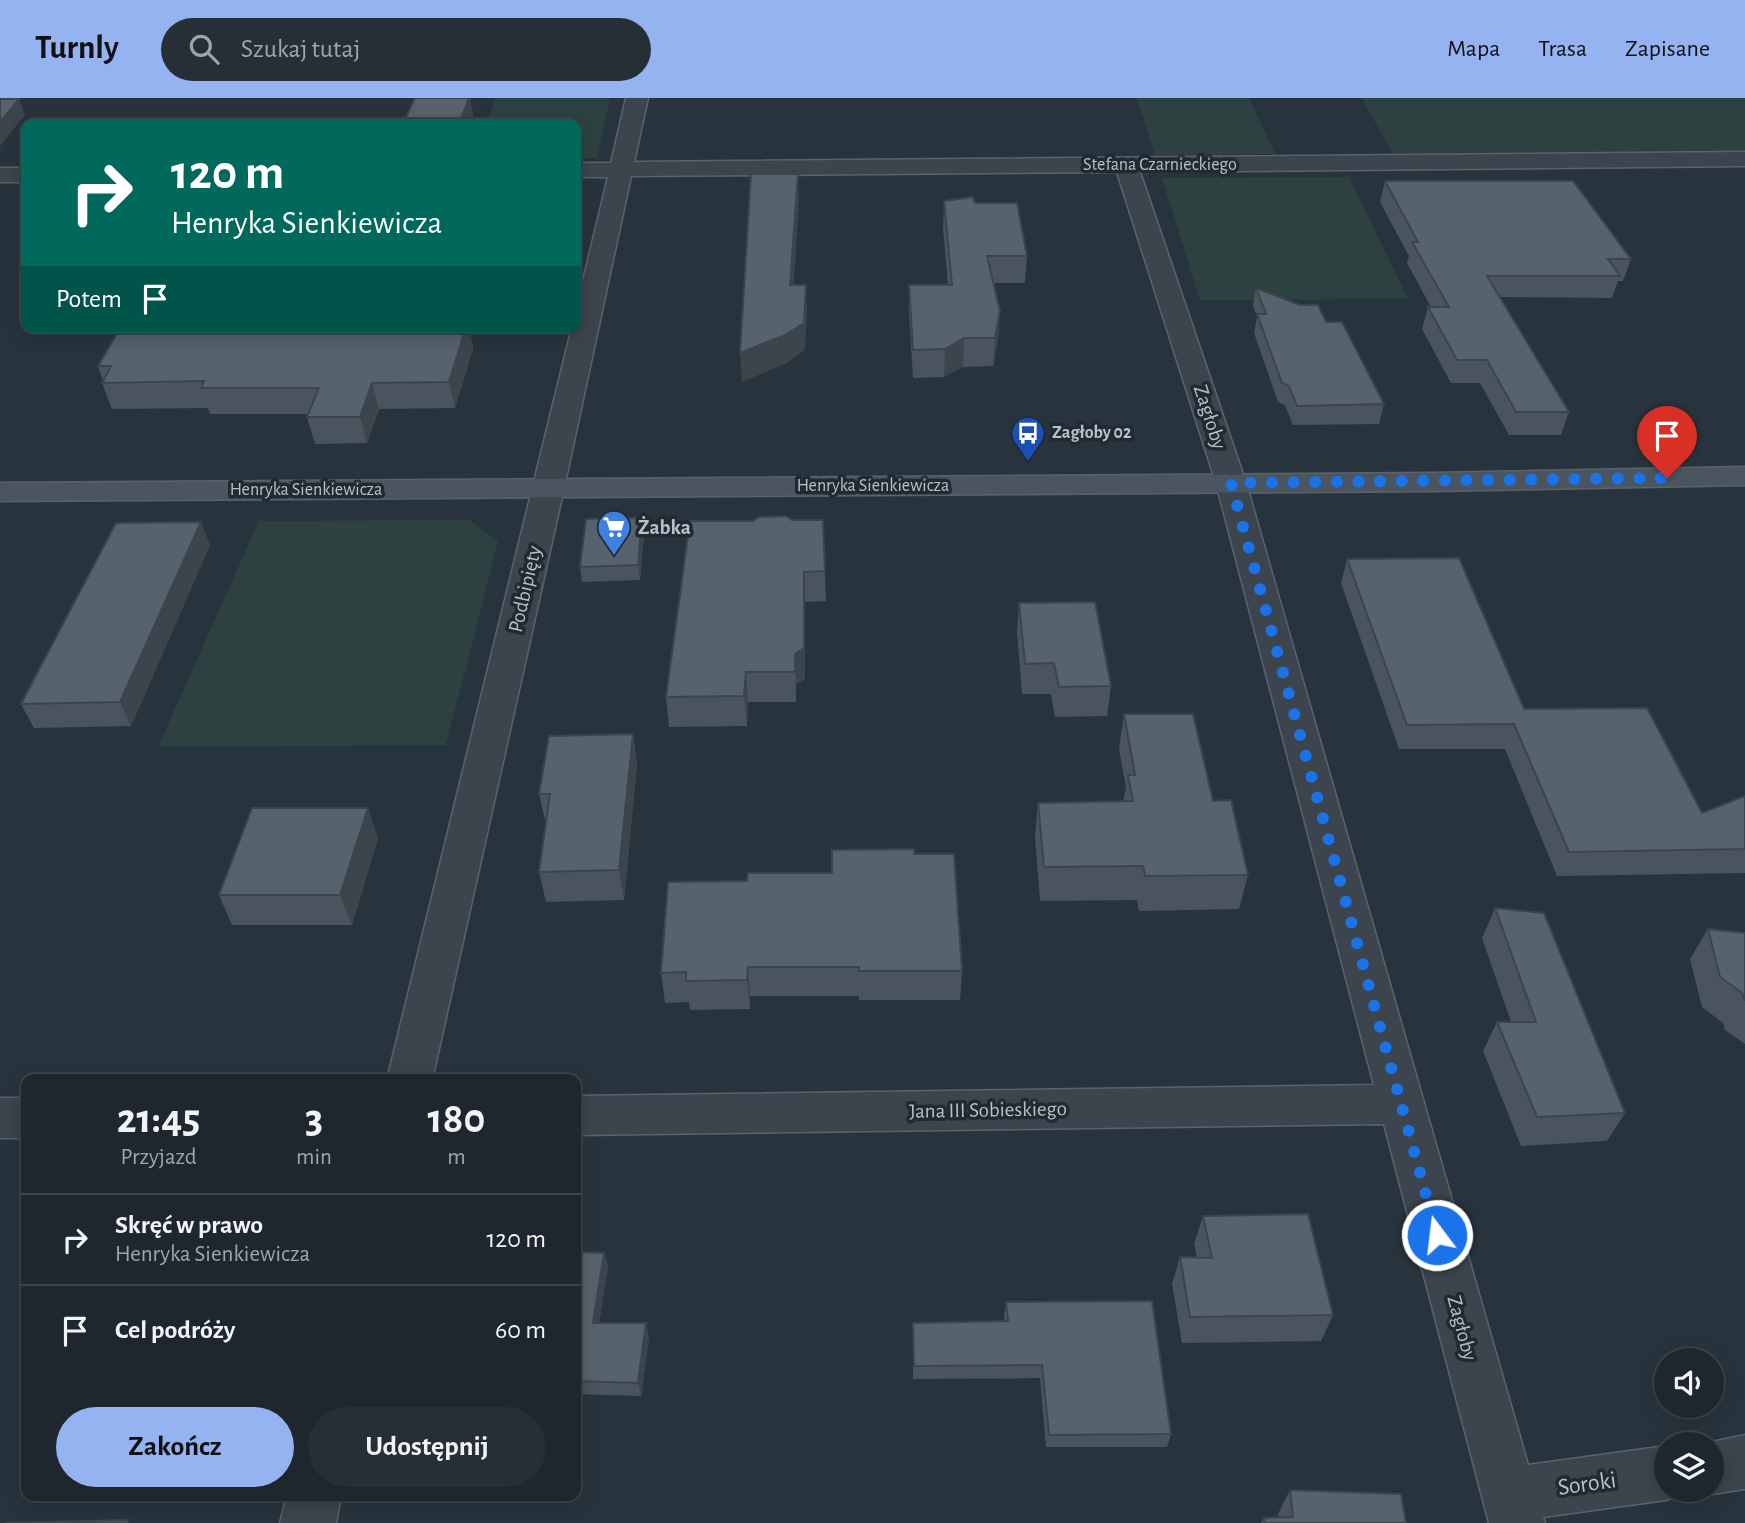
<!DOCTYPE html>
<html lang="pl">
<head>
<meta charset="utf-8">
<style>
  body { margin:0; font-family:"Alegreya Sans",sans-serif; background:#262f36; color:#f1f3f6; height:100vh; display:flex; flex-direction:column; font-size:26px; white-space:nowrap }
  * { box-sizing:border-box; margin:0 }
  p { font-size:23px; color:#a1a5aa }
  .icon { flex:none; width:38px; height:38px; fill:none; stroke:currentColor; stroke-width:2; stroke-linecap:round; stroke-linejoin:round }
  .map { position:relative; flex:1; overflow:hidden }
  .side { position:absolute; left:21px; top:976px; width:560px; height:427px; display:flex; flex-direction:column; background:#1e272e; border-radius:14px; box-shadow:0 4px 18px #0003,0 0 0 2px #3c444a }
  .side>* { flex:none }
  .hud { position:absolute; left:21px; top:21px; width:560px; height:214px; border-radius:14px; box-shadow:0 4px 18px #0003,0 0 0 2px #3c444a; background:#00695c; color:#fff; overflow:hidden }
  .controls { position:absolute; left:1654px; top:1250px; display:grid; gap:14px }
  .controls a { display:grid; place-items:center; width:70px; height:70px; border-radius:50%; background:#1e272e; box-shadow:0 4px 18px #0003,0 0 0 2px #3c444a; font-size:35px }
  .pin { position:absolute; display:grid; place-items:center; width:60px; height:60px; color:#fff; margin:-72px -30px; border-radius:50% 50% 50% 0; rotate:-45deg; box-shadow:0 0 7px #0007 }
  .pin .icon { rotate:45deg }
  .me { position:absolute; width:77px; margin:-38px; rotate:345deg; stroke-linejoin:round; filter:drop-shadow(0 0 5px #0008) }
  .turn { display:flex; align-items:center; gap:24px; height:147px; padding:0 35px; font-size:32px }
  .turn .icon { width:91px; height:91px; stroke-width:2.5 }
  .turn b { display:block; font-size:49px; line-height:60px }
  .then { display:flex; align-items:center; height:66px; padding:0 35px; background:#0003; gap:14px; font-size:26px }
  .eta { display:flex; justify-content:space-evenly; align-items:center; height:119px; text-align:center }
  .eta b { font-size:42px; font-weight:600; line-height:49px }
  .cta { display:flex; gap:14px; margin-top:auto; padding:14px 35px }
  .cta a { flex:1; height:80px; border-radius:42px; background:#95b2f1; color:#111; font-size:28px; font-weight:600; line-height:80px; text-align:center }
  .cta a+a { background:#262f36; color:#f1f3f6 }
  ul { padding:0; list-style:none }
  li { display:flex; align-items:center; gap:21px; height:91px; padding:0 35px; border-top:2px solid #3c444a }
  li div { flex:1 }
  li b { display:block; font-size:26px }
  li em { font-style:normal }
  header { display:flex; align-items:center; gap:42px; box-sizing:border-box; height:98px; padding:0 35px; background:#95b2f1; color:#111 }
  header strong { font-size:33px }
  nav { display:flex; gap:38px; margin-inline-start:auto; font-size:24px }
  .search { width:490px; height:63px; background:#262f36; display:flex; align-items:center; gap:18px; box-sizing:border-box; padding:0 24px; border-radius:38px; color:#a1a5aa; font-size:26px }
  .map>svg:first-child { display:block }
</style>
</head>
<body>
<header>
<strong>Turnly</strong>
<div class="search"><svg class="icon" aria-label="search" viewBox="0 0 24 24"><circle cx="10" cy="10" r="6"/><path d="M15 15l6 6"/></svg>Szukaj tutaj</div>
<nav><a>Mapa</a><a>Trasa</a><a>Zapisane</a></nav>
</header>
<div class="map">
<svg width="1745" height="1425" viewBox="0 0 1745 1425">
  <rect width="100%" height="100%" fill="#28343d"/>
  <path fill="#2d4240" d="M 496,0 L 610,0 L 597,60 L 576,60 L 576,26 L 486,26 Z
    M 1137,0 L 1249,0 L 1275,56 L 1155,57 Z
    M 1362,0 L 1745,0 L 1745,54 L 1392,55 Z
    M 1349,79 L 1408,201 L 1200,202 L 1162,80 Z
    M 469,422 L 498,443 L 446,647 L 158,649 L 259,423 Z"/>
  <g fill="none" stroke-linecap="round" stroke-linejoin="round">
    <defs>
      <path id="street" d="M 626,0 L 648,0 L 634,64 L 1745,54 L 1745,68 L 1140,74 L 1246,385 L 1528,1367 L 1666,1348 L 1666,1391 L 1686,1391 L 1685,1394 L 1666,1402 L 1543,1419 L 1545,1425 L 1489,1425 L 1384,1026 L 576,1037 L 576,998 L 1374,987 L 1216,385 L 1117,74 L 631,78 L 564,390 L 432,982 L 387,982 L 572,229 L 576,229 L 576,212 L 608,79 L 576,79 L 576,65 L 611,65 Z
        M 0,70 L 26,70 L 26,84 L 0,84 Z
        M 0,1000 L 26,1000 L 26,1040 L 0,1040 Z
        M 1745,1337 L 1745,1391 L 1712,1396 L 1700,1391 L 1712,1391 L 1712,1346 L 1703,1346 Z
        M 287,1398 L 341,1398 L 336,1425 L 280,1425 Z"/>
      <path id="secondary" d="M 1745,369 L 1745,387 L 1434,393 L 0,403 L 0,385 L 1434,375 Z"/>
    </defs>
    <use href="#street" stroke="#5a636b" stroke-width="3"/>
    <use href="#secondary" stroke="#5a636b" stroke-width="3"/>
    <use href="#street" fill="#3c454d" fill-rule="evenodd"/>
    <use href="#secondary" fill="#4a5560" fill-rule="evenodd"/>
  </g>
  <path fill="#4a545e" d="M 1385,83 L 1631,161 L 1623,183 L 1618,183 L 1612,200 L 1500,199 L 1569,314 L 1561,337 L 1509,337 L 1480,285 L 1451,285 L 1422,231 L 1428,209 L 1431,209 L 1407,165 L 1409,158 L 1380,104 Z
    M 944,103 L 975,105 L 1027,158 L 1025,185 L 994,185 L 1000,213 L 998,241 L 993,268 L 963,269 L 944,279 L 913,280 L 909,215 L 909,187 L 948,187 L 943,130 Z
    M 1256,190 L 1300,207 L 1326,224 L 1384,306 L 1379,326 L 1293,327 L 1285,307 L 1278,304 L 1254,235 L 1257,219 L 1253,208 Z
    M 121,229 L 469,229 L 473,251 L 455,310 L 379,311 L 367,345 L 315,346 L 307,319 L 308,316 L 210,316 L 208,310 L 112,311 L 102,285 L 103,283 L 98,268 Z
    M 792,422 L 823,422 L 826,503 L 805,504 L 805,581 L 796,586 L 796,604 L 748,604 L 747,628 L 669,629 L 666,599 Z
    M 644,435 L 640,482 L 582,484 L 580,469 Z
    M 210,447 L 131,628 L 34,630 L 21,606 Z
    M 1347,461 L 1524,611 L 1702,715 L 1745,698 L 1745,775 L 1557,778 L 1505,651 L 1399,651 L 1341,485 Z
    M 1019,505 L 1111,588 L 1107,618 L 1055,619 L 1051,596 L 1022,596 L 1017,535 Z
    M 1124,616 L 1213,703 L 1248,777 L 1239,811 L 1139,813 L 1137,802 L 1040,803 L 1035,739 L 1038,705 L 1123,703 L 1126,690 L 1119,651 Z
    M 633,636 L 637,666 L 624,802 L 546,804 L 539,774 L 546,726 L 539,696 Z
    M 378,740 L 352,827 L 232,827 L 219,797 Z
    M 914,756 L 962,873 L 960,902 L 859,902 L 859,898 L 750,898 L 750,911 L 690,912 L 689,904 L 665,905 L 661,875 L 747,783 L 832,775 Z
    M 1495,810 L 1625,1015 L 1607,1043 L 1521,1048 L 1483,953 L 1497,924 L 1511,924 L 1482,840 Z
    M 1708,831 L 1745,835 L 1745,946 L 1725,932 L 1723,925 L 1702,909 L 1690,861 Z
    M 1203,1118 L 1333,1217 L 1321,1243 L 1182,1245 L 1172,1186 L 1180,1159 L 1197,1160 L 1194,1146 Z
    M 576,1154 L 604,1155 L 608,1168 L 599,1225 L 649,1239 L 641,1298 L 576,1296 Z
    M 1006,1204 L 1171,1336 L 1167,1349 L 1046,1349 L 1040,1280 L 913,1281 L 913,1225 L 1005,1223 L 1004,1218 Z
    M 1290,1392 L 1406,1425 L 1261,1425 L 1264,1420 L 1279,1420 L 1278,1416 Z"/>
  <path fill="#3c454c" d="M 469,0 L 470,0 L 474,20 L 472,26 L 459,26 Z
    M 19,1 L 25,17 L 0,48 L 0,24 Z
    M 798,76 L 799,102 L 792,215 L 790,187 Z
    M 806,187 L 807,214 L 805,252 L 787,265 L 742,284 L 740,255 Z
    M 1000,213 L 998,241 L 993,268 L 995,240 Z
    M 466,229 L 469,229 L 473,251 L 455,310 L 449,284 Z
    M 964,240 L 963,269 L 944,279 L 945,251 Z
    M 372,285 L 379,311 L 367,345 L 360,319 Z
    M 642,420 L 644,435 L 640,482 L 638,467 Z
    M 201,424 L 210,447 L 131,628 L 120,604 Z
    M 804,474 L 805,504 L 805,581 L 796,586 L 796,604 L 795,556 Z
    M 746,574 L 748,604 L 747,628 L 744,598 Z
    M 633,636 L 637,666 L 624,802 L 619,772 Z
    M 368,710 L 378,740 L 352,827 L 340,797 Z
    M 748,869 L 750,898 L 750,911 L 747,882 Z
    M 604,1155 L 608,1168 L 597,1238 L 593,1225 Z
    M 646,1225 L 649,1239 L 641,1298 L 638,1285 Z"/>
  <path fill="#56626d" stroke="#3c454c" stroke-width="2" d="M 415,0 L 469,0 L 459,26 L 403,26 Z
    M 0,1 L 19,1 L 0,24 Z
    M 751,76 L 798,76 L 790,187 L 806,187 L 804,225 L 785,237 L 740,255 Z
    M 1385,83 L 1573,83 L 1631,161 L 1608,161 L 1620,178 L 1487,178 L 1569,314 L 1516,314 L 1487,262 L 1457,262 L 1428,209 L 1449,209 L 1412,144 L 1418,144 Z
    M 973,99 L 975,105 L 1017,105 L 1027,158 L 987,158 L 1000,213 L 995,240 L 964,240 L 945,251 L 913,252 L 909,187 L 952,187 L 944,103 Z
    M 1256,190 L 1300,207 L 1318,207 L 1326,224 L 1342,224 L 1384,306 L 1297,308 L 1289,288 L 1282,285 L 1257,216 L 1266,216 Z
    M 121,229 L 466,229 L 449,284 L 372,285 L 360,319 L 307,319 L 319,290 L 201,290 L 204,283 L 102,285 L 111,268 L 98,268 Z
    M 786,418 L 792,422 L 823,422 L 825,473 L 804,474 L 804,550 L 795,556 L 795,574 L 746,574 L 744,598 L 666,599 L 690,423 L 753,423 L 759,419 Z
    M 642,420 L 638,467 L 580,469 L 586,421 Z
    M 201,424 L 120,604 L 21,606 L 116,425 Z
    M 1459,460 L 1524,611 L 1647,610 L 1702,715 L 1745,698 L 1745,751 L 1569,754 L 1514,626 L 1407,627 L 1347,461 Z
    M 1095,504 L 1111,588 L 1059,589 L 1054,565 L 1025,566 L 1019,505 Z
    M 1124,616 L 1193,616 L 1213,703 L 1231,702 L 1248,777 L 1145,778 L 1143,768 L 1044,769 L 1038,705 L 1133,703 L 1128,677 L 1135,677 Z
    M 633,636 L 619,772 L 539,774 L 550,696 L 539,696 L 549,638 Z
    M 252,710 L 368,710 L 340,797 L 219,797 Z
    M 914,751 L 914,756 L 954,756 L 962,873 L 859,873 L 859,869 L 748,869 L 747,882 L 686,883 L 686,874 L 661,875 L 668,784 L 747,783 L 748,775 L 832,775 L 832,752 Z
    M 1495,810 L 1544,815 L 1625,1015 L 1537,1019 L 1497,924 L 1536,924 Z
    M 1708,831 L 1745,835 L 1745,903 L 1742,895 L 1720,879 Z
    M 1308,1116 L 1333,1217 L 1190,1219 L 1180,1159 L 1212,1160 L 1203,1118 Z
    M 576,1154 L 604,1155 L 593,1225 L 646,1225 L 638,1285 L 576,1283 Z
    M 1152,1203 L 1171,1336 L 1049,1337 L 1042,1267 L 914,1268 L 913,1225 L 1008,1223 L 1006,1204 Z
    M 1290,1392 L 1401,1396 L 1406,1425 L 1265,1425 L 1264,1420 L 1293,1419 Z
    M 128,1422 L 127,1425 L 5,1425 Z"/>
  <g fill="none" stroke-linecap="round" stroke-linejoin="round">
    <path stroke="#1a73e8" stroke-width="12" stroke-dasharray="0 21.6" d="M 1437,1137 L 1231,385 L 1667,380"/>
  </g>
  <defs>
    <symbol id="bus-pin" viewBox="-11 -11 22 30"><path d="M0 17L-7.5 6A9.5 9.5 0 1 1 7.5 6Z" fill="#1a4fb4" stroke="#212a33"/><path d="M-5-6H5V4H4V6H2V4H-2V6H-4V4H-5ZM-3.5-4V0h7V-4ZM-3.5 1.2v1.5H-2V1.2ZM2 1.2v1.5H3.5V1.2Z" fill="#fff"/></symbol>
    <symbol id="supermarket-pin" viewBox="-11 -11 22 30"><path d="M0 17L-7.5 6A9.5 9.5 0 1 1 7.5 6Z" fill="#3f7fe0" stroke="#212a33"/><path d="M-6-5.5h2.5l.6 2H6L4.5 2H-2.5L-4.4-4H-6ZM-1.5 3.2a1.3 1.3 0 1 0 .1 0ZM3 3.2a1.3 1.3 0 1 0 .1 0Z" fill="#fff"/></symbol>
  </defs>
  <g fill-rule="evenodd">
    <use href="#bus-pin" x="1009" y="316" width="38" height="52"/>
    <use href="#supermarket-pin" x="595" y="410" width="38" height="52"/>
  </g>
  <g text-anchor="middle" dominant-baseline="central" stroke-width="7" stroke-linejoin="round" paint-order="stroke">
    <g font-size="18" fill="#b8c0c8" stroke="#212a33">
      <text x="1160" y="67">Stefana Czarnieckiego</text>
      <text x="873" y="388">Henryka Sienkiewicza</text>
      <text x="306" y="392">Henryka Sienkiewicza</text>
    </g>
    <g font-size="18" font-weight="bold" fill="#b8c0c8" stroke="#212a33" text-anchor="start">
      <text x="1052" y="335">Zagłoby 02</text>
    </g>
    <g font-size="21" fill="#b8c0c8" stroke="#212a33">
      <text transform="translate(1210 319) rotate(72)">Zagłoby</text>
      <text transform="translate(525 491) rotate(-77)">Podbipięty</text>
      <text transform="translate(988 1012) rotate(-1)">Jana III Sobieskiego</text>
      <text transform="translate(1462 1230) rotate(75)">Zagłoby</text>
    </g>
    <g font-size="21" font-weight="bold" fill="#b8c0c8" stroke="#212a33" text-anchor="start">
      <text x="638" y="429">Żabka</text>
    </g>
    <g font-size="24" fill="#b8c0c8" stroke="#212a33">
      <text transform="translate(1587 1386) rotate(-8)">Soroki</text>
    </g>
  </g>
</svg>
<div class="controls">
<a><svg class="icon" aria-label="sound" viewBox="0 0 24 24"><path d="M4 9h4l5-4v14l-5-4H4zM17 9q2 3 0 6"/></svg></a>
<a><svg class="icon" aria-label="layers" viewBox="0 0 24 24"><path d="M12 4l9 5-9 5-9-5zM3 14l9 5 9-5"/></svg></a>
</div>
<div class="pin" style="left:1667px;top:380px;background:#d93025"><svg class="icon" aria-label="arrive" viewBox="0 0 24 24"><path d="M6 21V4h12l-3 4 3 4H6"/></svg></div>
<svg class="me" style="left:1437px;top:1137px" viewBox="-20 -20 40 40"><circle r="17" fill="#1a73e8" stroke="#fff" stroke-width="3"/><path d="M0-11L8 9 0 5-8 9z" fill="#fff"/></svg>
<div class="hud">
<div class="turn"><svg class="icon" aria-label="right" viewBox="0 0 24 24"><path d="M7 20v-9h11M14 6l5 5-5 5"/></svg><div><b>120 m</b>Henryka Sienkiewicza</div></div>
<div class="then">Potem<svg class="icon" aria-label="arrive" viewBox="0 0 24 24"><path d="M6 21V4h12l-3 4 3 4H6"/></svg></div>
</div>
<section class="side">
<div class="eta">
<div><b>21:45</b><p>Przyjazd</p></div>
<div><b>3</b><p>min</p></div>
<div><b>180</b><p>m</p></div>
</div>
<ul>
<li><svg class="icon" aria-label="right" viewBox="0 0 24 24"><path d="M7 20v-9h11M14 6l5 5-5 5"/></svg><div><b>Skręć w prawo</b><p>Henryka Sienkiewicza</p></div><em>120 m</em></li>
<li><svg class="icon" aria-label="arrive" viewBox="0 0 24 24"><path d="M6 21V4h12l-3 4 3 4H6"/></svg><div><b>Cel podróży</b></div><em>60 m</em></li>
</ul>
<div class="cta"><a>Zakończ</a><a>Udostępnij</a></div>
</section>
</div>
</body>
</html>
